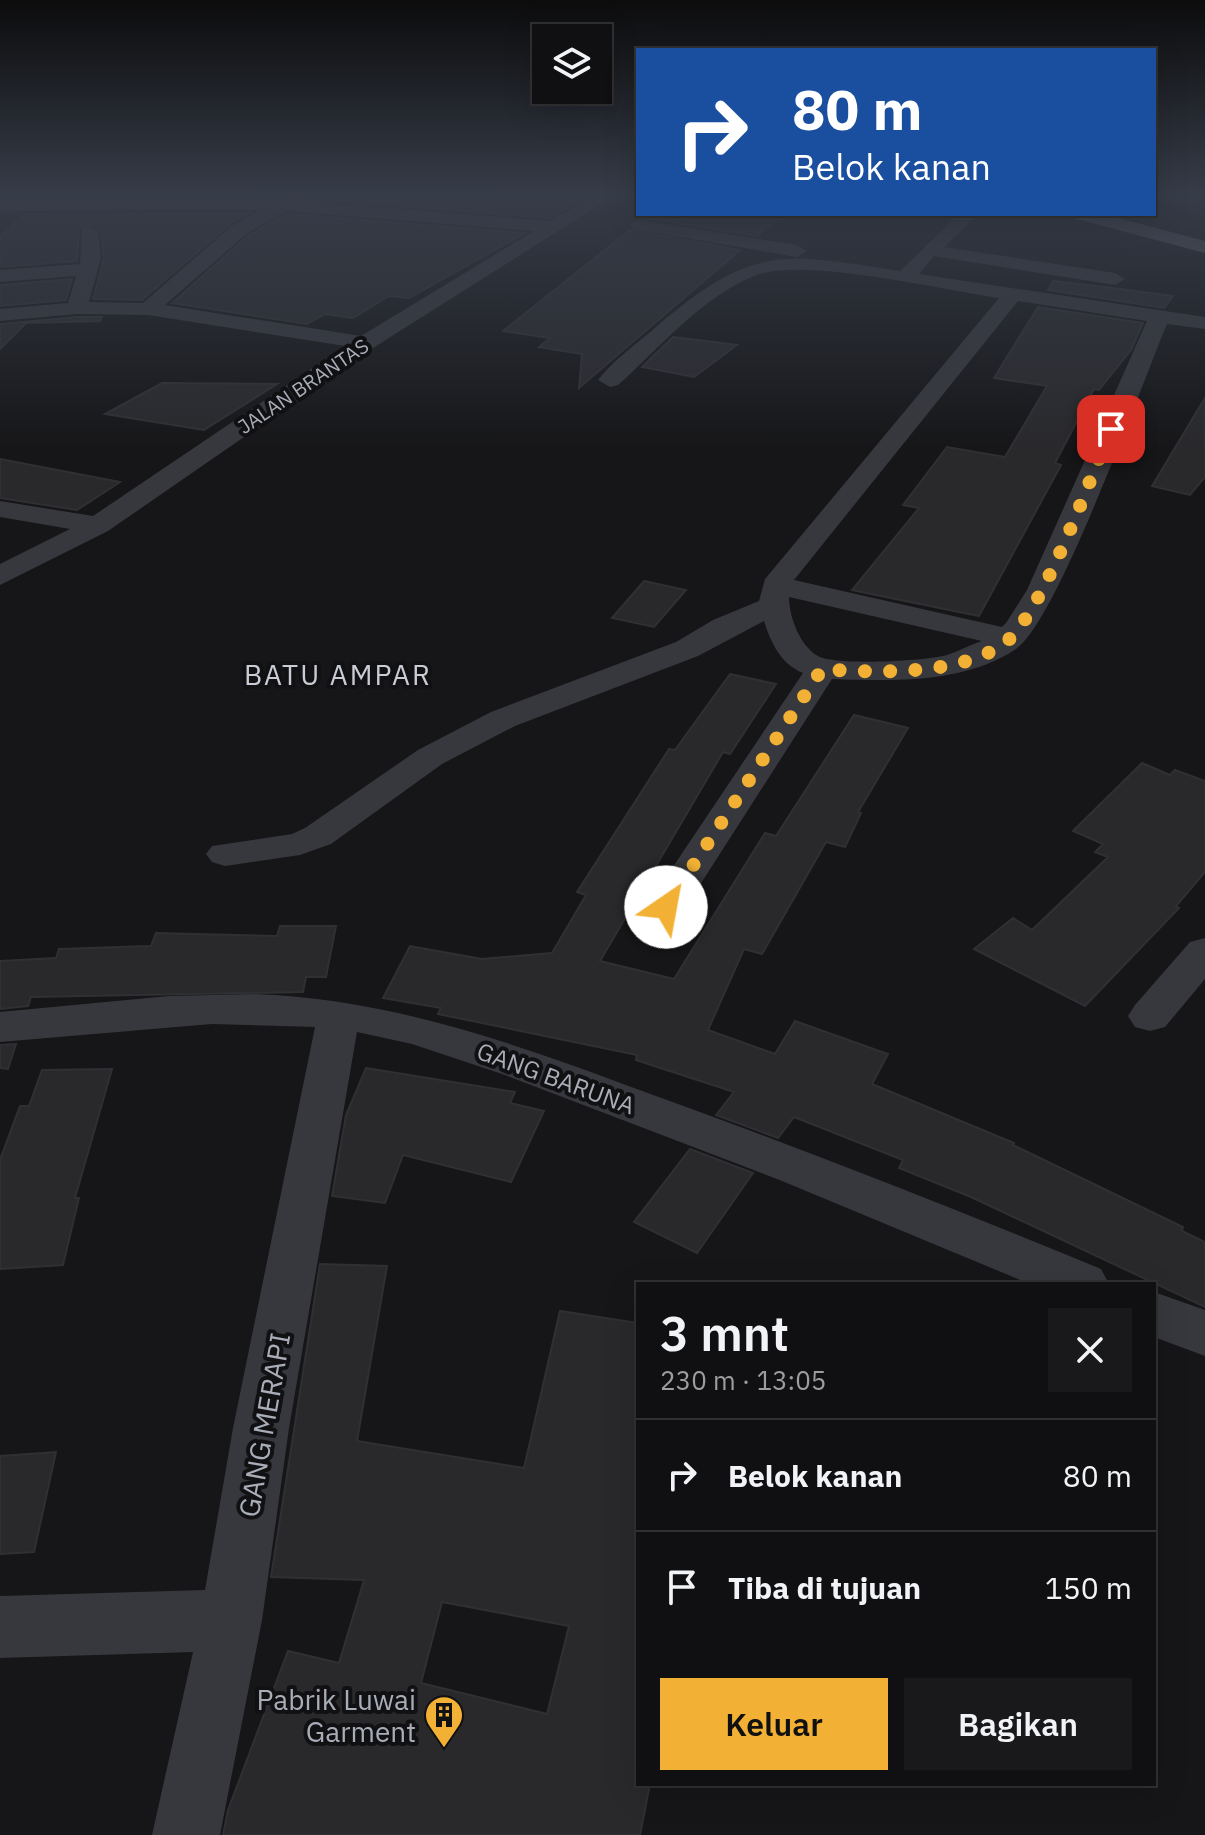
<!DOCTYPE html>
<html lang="id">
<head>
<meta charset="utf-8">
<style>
  body { margin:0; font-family:"IBM Plex Sans",sans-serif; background:#19191b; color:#f1f3f6; height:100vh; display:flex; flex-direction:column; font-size:30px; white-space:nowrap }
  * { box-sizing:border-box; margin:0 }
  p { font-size:26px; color:#9c9d9f }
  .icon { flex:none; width:44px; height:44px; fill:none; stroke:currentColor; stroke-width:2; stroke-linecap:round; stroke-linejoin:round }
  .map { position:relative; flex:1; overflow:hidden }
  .side { position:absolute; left:636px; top:1282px; width:520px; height:504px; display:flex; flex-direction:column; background:#101012; border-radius:0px; box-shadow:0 8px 32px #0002,0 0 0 2px #303032 }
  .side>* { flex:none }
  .guide { position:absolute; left:636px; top:48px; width:520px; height:168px; border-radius:0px; box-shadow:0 8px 32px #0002,0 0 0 2px #303032; background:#1a4fa0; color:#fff; overflow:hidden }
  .fabs { position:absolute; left:532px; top:24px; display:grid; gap:16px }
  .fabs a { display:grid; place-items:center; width:80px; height:80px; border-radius:0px; background:#101012; box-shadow:0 8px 32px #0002,0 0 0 2px #303032; font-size:40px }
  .pin { position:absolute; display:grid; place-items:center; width:68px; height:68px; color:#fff; margin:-34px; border-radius:16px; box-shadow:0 4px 12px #0006 }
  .me { position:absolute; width:88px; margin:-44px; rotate:33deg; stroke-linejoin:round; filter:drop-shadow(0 0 6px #0008) }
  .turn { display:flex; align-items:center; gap:28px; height:168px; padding:0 24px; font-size:36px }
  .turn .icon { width:104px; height:104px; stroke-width:2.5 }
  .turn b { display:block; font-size:56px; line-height:68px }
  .round { display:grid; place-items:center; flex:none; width:84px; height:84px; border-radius:0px; background:#19191b }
  .head { display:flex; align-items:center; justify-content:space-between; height:136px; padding:0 24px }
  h1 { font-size:48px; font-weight:600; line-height:60px }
  .action { display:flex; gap:16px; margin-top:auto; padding:16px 24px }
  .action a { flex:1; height:92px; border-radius:0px; background:#f2b134; color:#111; font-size:32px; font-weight:600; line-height:92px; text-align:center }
  .action a+a { background:#19191b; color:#f1f3f6 }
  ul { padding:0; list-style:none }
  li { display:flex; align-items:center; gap:24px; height:112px; padding:0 24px; border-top:2px solid #303032 }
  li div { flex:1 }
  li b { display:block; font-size:30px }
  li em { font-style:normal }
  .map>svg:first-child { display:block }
</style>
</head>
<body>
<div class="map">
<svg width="1205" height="1835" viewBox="0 0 1205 1835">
  <rect width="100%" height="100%" fill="#161618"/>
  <path fill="#29292c" stroke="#303034" stroke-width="2" fill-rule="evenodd" d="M 208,194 L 590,195 L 549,218 L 282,197 L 203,197 Z
    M 249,213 L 230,224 L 142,300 L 93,299 L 104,258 L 101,232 L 91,224 L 79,228 L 77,261 L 0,267 L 0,237 L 25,214 Z
    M 286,214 L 525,233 L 409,298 L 389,296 L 353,318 L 325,314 L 307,324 L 172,303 L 248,236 Z
    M 652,214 L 782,214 L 757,236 L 646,218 Z
    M 630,230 L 740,250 L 579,388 L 582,354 L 539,347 L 550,338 L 503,331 Z
    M 72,279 L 66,300 L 0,306 L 0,285 Z
    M 1053,281 L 1121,289 L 1173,296 L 1164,308 L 1048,290 Z
    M 1038,307 L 1143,323 L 1131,350 L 1099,390 L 1094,389 L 1055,463 L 1061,465 L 979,616 L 852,590 L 919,508 L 903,505 L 947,447 L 1005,457 L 1047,386 L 994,378 Z
    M 77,317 L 102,317 L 100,321 L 26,323 L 0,349 L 0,324 Z
    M 673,337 L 737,345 L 694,377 L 642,367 Z
    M 162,383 L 277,384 L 204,430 L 105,414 Z
    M 1205,398 L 1205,477 L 1190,495 L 1152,486 Z
    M 0,459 L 120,482 L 77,510 L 0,498 Z
    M 644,581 L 686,590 L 654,627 L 612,618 Z
    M 730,674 L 776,684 L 730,754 L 723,752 L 600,961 L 674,979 L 765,833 L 776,836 L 854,715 L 908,728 L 858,812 L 861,813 L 845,847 L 826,842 L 762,954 L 744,949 L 708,1030 L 775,1054 L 795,1021 L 888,1054 L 872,1084 L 1014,1143 L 1013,1145 L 1183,1227 L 1182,1231 L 1205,1242 L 1205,1307 L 971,1197 L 899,1168 L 903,1160 L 794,1117 L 778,1138 L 716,1115 L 734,1092 L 636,1060 L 637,1055 L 438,1014 L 441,1008 L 383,998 L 410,946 L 482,959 L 552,953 L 586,895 L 577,892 L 669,749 L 675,750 Z
    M 1142,763 L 1170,775 L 1175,770 L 1205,781 L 1205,872 L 1176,906 L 1179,908 L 1085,1006 L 974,949 L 1013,918 L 1032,930 L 1108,857 L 1095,852 L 1103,844 L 1073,831 Z
    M 280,926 L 336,926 L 326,977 L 306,977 L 303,992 L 31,997 L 28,1006 L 0,1009 L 0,961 L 56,958 L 59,949 L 151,946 L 156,933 L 277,936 Z
    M 16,1044 L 8,1069 L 0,1068 L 0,1045 Z
    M 366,1068 L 515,1092 L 510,1103 L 544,1111 L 511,1182 L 403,1155 L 385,1203 L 332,1196 L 346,1115 Z
    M 112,1069 L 75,1198 L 79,1198 L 63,1265 L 0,1269 L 0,1160 L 20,1106 L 29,1106 L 42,1070 Z
    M 690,1149 L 753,1173 L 697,1253 L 634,1222 Z
    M 320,1264 L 387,1266 L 357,1441 L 524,1468 L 560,1311 L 638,1323 L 638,1784 L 650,1784 L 640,1835 L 223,1835 L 228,1810 L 288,1651 L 339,1663 L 364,1580 L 271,1577 ZM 442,1602 L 569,1626 L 547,1714 L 421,1683 Z
    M 56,1452 L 34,1552 L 0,1554 L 0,1456 Z"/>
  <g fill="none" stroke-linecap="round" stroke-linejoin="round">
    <path fill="#37383d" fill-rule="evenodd" d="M 595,195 L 615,195 L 373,348 L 108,531 L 0,585 L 0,564 L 70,529 L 0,517 L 0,501 L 93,516 L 345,346 L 148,315 L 77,314 L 0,321 L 0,309 L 68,303 L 76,276 L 0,282 L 0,270 L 80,264 L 82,228 L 89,226 L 98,232 L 101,258 L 89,302 L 143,303 L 232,226 L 260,210 L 0,211 L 0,201 L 282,200 L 550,221 ZM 285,211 L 534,231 L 361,336 L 165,305 L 246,234 Z
      M 959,214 L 979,214 L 944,247 L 1115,273 L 1125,279 L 1115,285 L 934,256 L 919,274 L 1205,317 L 1205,329 L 1167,324 C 1142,383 1058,620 1016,649 C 964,684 891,681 832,679 L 680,916 L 666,920 L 652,916 L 646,907 L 803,673 C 781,664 771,643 764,621 L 698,656 L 515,726 L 442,764 L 331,844 L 300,855 L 225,866 L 212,862 L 206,854 L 212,846 L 292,834 L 305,828 L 418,750 L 491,712 L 676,642 L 713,620 L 759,601 L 765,579 L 999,298 C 943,290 804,257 757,275 C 703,295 660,348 618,385 L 610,387 L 598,380 C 613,360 638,343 657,326 C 753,244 781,253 900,271 ZM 1018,301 L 1147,321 L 1027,590 L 1006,623 L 1002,627 L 794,580 ZM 789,597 L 982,641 C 970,645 959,651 947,655 C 927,661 835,666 818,656 C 800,646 789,617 789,597 Z
      M 639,220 L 797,245 L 807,251 L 797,257 L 633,229 L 630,225 Z
      M 1205,938 L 1205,979 L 1165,1027 L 1150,1031 L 1135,1027 L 1128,1016 L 1135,1005 L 1190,942 Z
      M 254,994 C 400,999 532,1050 667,1100 C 813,1153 958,1210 1101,1269 L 1109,1284 L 1030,1284 L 782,1181 L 505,1075 L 412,1044 L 357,1032 L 289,1428 L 262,1620 L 220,1835 L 152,1835 L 193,1652 L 0,1658 L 0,1596 L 205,1590 L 233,1428 L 315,1027 L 212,1024 L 0,1042 L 0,1012 L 169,996 Z
      M 1154,1292 L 1205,1310 L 1205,1356 L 1154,1337 Z"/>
    <path fill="#5b5e65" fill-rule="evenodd" d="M 1070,214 L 1103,214 L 1205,241 L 1205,253 L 1073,218 Z"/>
  </g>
  <linearGradient id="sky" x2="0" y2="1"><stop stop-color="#0c0c0d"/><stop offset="0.43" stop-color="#363c48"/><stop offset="1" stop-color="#363c48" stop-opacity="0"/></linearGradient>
  <rect width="1205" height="451" fill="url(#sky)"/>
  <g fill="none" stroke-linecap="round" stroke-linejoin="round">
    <path stroke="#f2b134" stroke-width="14" stroke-dasharray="0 25.2" d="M 666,907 L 822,669 C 875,673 962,676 1006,642 C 1043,612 1090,478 1111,429"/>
  </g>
  <defs>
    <symbol id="building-pin" viewBox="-11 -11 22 30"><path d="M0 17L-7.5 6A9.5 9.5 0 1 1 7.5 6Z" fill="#f2b134" stroke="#111113"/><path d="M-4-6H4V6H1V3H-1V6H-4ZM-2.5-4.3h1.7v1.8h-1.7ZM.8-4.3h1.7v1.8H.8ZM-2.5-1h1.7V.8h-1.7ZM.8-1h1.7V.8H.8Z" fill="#111"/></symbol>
  </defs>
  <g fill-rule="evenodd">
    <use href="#building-pin" x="422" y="1693" width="44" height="60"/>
  </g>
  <g text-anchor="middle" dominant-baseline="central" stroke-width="8" stroke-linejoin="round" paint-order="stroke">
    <g font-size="20" fill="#a8adb8" stroke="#111113">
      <text transform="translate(303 386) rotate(-34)">JALAN BRANTAS</text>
    </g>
    <g font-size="24" fill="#a8adb8" stroke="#111113">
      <text transform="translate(556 1078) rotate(20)">GANG BARUNA</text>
    </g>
    <g font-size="28" letter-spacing="2" fill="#c9ccd4" stroke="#111113">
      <text x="338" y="674">BATU AMPAR</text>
    </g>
    <g font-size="28" fill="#a8adb8" stroke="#111113">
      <text transform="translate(264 1425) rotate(-80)">GANG MERAPI</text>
    </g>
    <g font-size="28" fill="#a8adb8" stroke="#111113" text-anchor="end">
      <text x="416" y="1699">Pabrik Luwai<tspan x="416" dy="32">Garment</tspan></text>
    </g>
  </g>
</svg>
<div class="fabs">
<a><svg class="icon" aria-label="layers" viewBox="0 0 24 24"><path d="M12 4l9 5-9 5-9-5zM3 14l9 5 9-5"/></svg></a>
</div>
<div class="pin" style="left:1111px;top:429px;background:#d93025"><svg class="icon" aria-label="arrive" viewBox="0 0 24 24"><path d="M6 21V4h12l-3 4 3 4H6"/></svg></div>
<svg class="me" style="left:666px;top:907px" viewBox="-20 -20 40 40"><circle r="19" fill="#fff"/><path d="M0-13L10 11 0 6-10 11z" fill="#f2b134"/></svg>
<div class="guide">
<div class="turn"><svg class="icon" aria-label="right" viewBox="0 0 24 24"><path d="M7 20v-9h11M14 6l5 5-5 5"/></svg><div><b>80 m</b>Belok kanan</div></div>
</div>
<section class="side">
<div class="head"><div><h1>3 mnt</h1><p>230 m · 13:05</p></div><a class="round"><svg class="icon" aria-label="close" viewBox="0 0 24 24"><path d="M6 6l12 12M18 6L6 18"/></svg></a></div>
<ul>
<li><svg class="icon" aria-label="right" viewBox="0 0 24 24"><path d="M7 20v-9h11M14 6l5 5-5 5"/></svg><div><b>Belok kanan</b></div><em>80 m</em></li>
<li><svg class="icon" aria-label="arrive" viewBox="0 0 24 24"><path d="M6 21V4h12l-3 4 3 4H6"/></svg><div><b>Tiba di tujuan</b></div><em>150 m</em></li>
</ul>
<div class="action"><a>Keluar</a><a>Bagikan</a></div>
</section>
</div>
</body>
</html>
